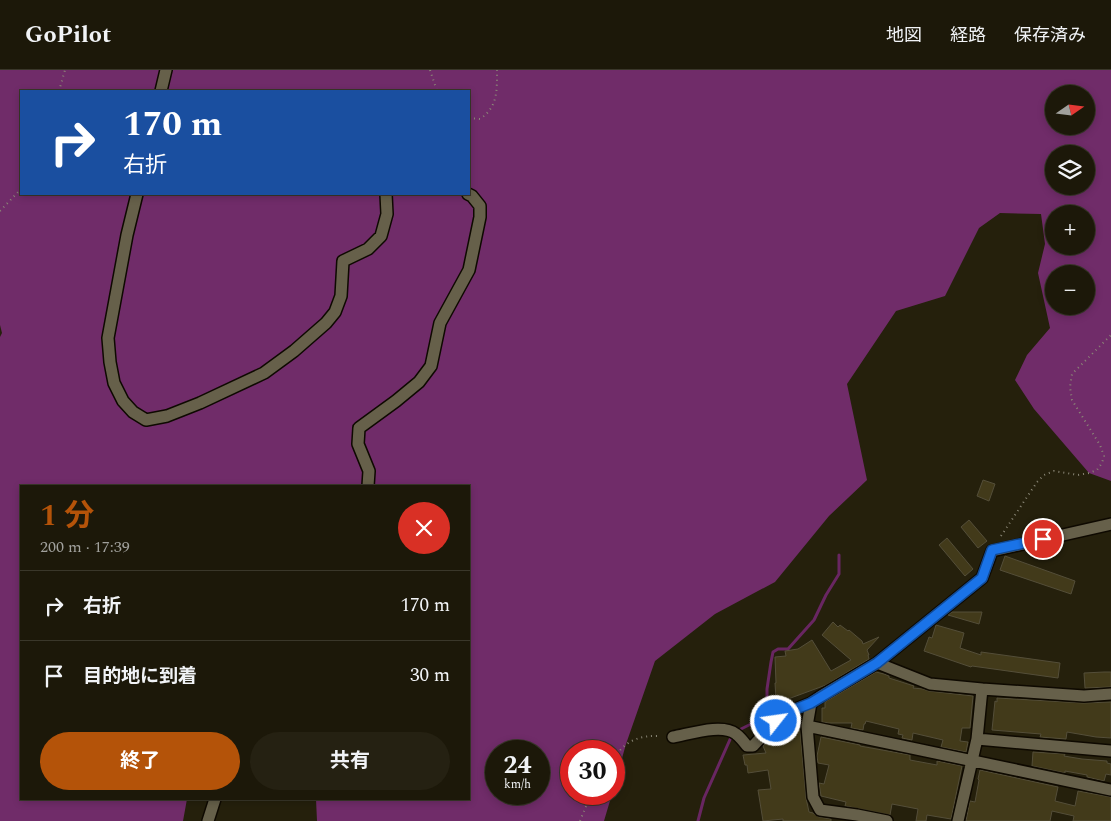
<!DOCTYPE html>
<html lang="ja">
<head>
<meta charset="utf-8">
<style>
  body { margin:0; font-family:Spectral,"Noto Sans JP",serif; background:#252112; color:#f1f3f6; height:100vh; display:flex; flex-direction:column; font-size:19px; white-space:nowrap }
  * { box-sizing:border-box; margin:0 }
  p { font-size:16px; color:#a0a09c }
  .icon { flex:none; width:28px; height:28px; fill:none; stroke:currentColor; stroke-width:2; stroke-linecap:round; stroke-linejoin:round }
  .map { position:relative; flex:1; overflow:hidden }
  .drawer { position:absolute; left:20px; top:415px; width:450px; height:315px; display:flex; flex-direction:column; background:#1c1809; border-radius:0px; box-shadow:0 2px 8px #0003,0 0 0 1px #3a372a }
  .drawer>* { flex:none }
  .top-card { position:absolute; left:20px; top:20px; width:450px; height:105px; border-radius:0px; box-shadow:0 2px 8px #0003,0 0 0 1px #3a372a; background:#1a4fa0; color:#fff; overflow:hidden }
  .needle { width:32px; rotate:76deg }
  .controls { position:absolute; left:1045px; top:15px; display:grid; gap:10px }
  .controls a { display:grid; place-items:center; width:50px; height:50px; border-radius:50%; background:#1c1809; box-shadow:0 2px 8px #0003,0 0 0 1px #3a372a; font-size:25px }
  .speed { position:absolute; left:485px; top:670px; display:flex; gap:10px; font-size:25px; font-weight:700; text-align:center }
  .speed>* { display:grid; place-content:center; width:65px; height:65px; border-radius:50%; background:#1c1809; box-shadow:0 2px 8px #0003,0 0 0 1px #3a372a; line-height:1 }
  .speed small { font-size:12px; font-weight:400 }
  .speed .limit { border:8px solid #d22; background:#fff; color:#111 }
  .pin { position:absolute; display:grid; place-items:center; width:42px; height:42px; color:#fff; margin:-21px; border:2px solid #fff; border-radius:50%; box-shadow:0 1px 5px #0007 }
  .me { position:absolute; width:55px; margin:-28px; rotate:60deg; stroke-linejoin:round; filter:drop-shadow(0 0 4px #0008) }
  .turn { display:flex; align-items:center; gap:18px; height:105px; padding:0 20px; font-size:22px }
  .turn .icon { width:65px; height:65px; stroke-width:2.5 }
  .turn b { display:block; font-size:35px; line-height:42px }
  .round { display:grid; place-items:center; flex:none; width:52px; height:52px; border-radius:26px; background:#252112 }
  .overview { display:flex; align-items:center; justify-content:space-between; height:85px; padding:0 20px }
  h1 { font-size:30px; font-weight:700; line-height:38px; color:#b45309 }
  .primary-button { display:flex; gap:10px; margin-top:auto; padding:10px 20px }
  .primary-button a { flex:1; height:58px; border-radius:30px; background:#b45309; color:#fff; font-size:20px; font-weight:700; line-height:58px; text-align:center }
  .primary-button a+a { background:#252112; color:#f1f3f6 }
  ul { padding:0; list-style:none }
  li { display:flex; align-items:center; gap:15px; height:70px; padding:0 20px; border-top:1px solid #3a372a }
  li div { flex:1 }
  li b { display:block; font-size:19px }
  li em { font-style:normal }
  header { display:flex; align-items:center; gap:30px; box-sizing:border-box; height:70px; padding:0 25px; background:#1c1809; border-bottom:1px solid #3a372a }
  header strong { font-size:24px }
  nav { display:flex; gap:28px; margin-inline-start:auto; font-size:18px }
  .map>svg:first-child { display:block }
</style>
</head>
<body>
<header>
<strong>GoPilot</strong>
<nav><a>地図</a><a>経路</a><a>保存済み</a></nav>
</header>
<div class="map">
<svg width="1111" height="751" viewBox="0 0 1111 751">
  <rect width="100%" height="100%" fill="#25200c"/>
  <path fill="#702c69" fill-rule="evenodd" d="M 0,0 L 1111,0 L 1111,411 L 1089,403 L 1034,339 L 1015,310 L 1027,285 L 1050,258 L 1038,203 L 1045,174 L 1041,144 L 1000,143 L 979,158 L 945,226 L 896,241 L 847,314 L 867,410 L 829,446 L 775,512 L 715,544 L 655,591 L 626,674 L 614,717 L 614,681 L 571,681 L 571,724 L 612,724 L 604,751 L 317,751 L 316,729 L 469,729 L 469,416 L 21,416 L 21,729 L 187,729 L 183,751 L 0,751 L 0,267 L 2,263 L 0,255 ZM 21,21 L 469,21 L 469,124 L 21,124 ZM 1054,24 L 1086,24 L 1086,56 L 1054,56 ZM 1054,84 L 1086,84 L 1086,116 L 1054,116 ZM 1054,144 L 1086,144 L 1086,176 L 1054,176 ZM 1054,204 L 1086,204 L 1086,236 L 1054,236 ZM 496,681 L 539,681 L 539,724 L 496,724 Z"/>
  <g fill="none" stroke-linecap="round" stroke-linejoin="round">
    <path stroke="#692662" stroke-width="3" d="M 737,661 L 759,650 L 767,640 L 767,619 L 771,592 L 773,582 L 778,579 L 788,579 L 814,550 L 826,525 L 839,504 L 839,485
      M 698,751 L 704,728 L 732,665"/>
  </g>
  <path fill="#423a1a" stroke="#544e39" d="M 983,410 L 995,414 L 989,431 L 977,426 Z
    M 969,450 L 987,471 L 978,478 L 961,457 Z
    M 947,468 L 973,499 L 965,506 L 939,475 Z
    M 1005,486 L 1075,511 L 1071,524 L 1000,500 Z
    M 952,542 L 982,542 L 979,554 L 948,545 Z
    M 833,552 L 838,557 L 840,555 L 848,561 L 849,560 L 862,571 L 863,574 L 879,567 L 867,580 L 869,585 L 868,585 L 869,589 L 826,615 L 788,629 L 776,629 L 775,613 L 776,613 L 775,587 L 786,586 L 785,581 L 798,579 L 812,570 L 831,601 L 851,590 L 822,565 Z
    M 936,555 L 964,563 L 960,578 L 981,585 L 981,582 L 1060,593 L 1058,608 L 972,596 L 971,597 L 924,581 L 929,567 L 932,568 Z
    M 876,602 L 884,604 L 889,606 L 889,608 L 914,616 L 913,618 L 923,619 L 929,621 L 973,626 L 970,658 L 962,658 L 960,671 L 968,672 L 966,682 L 941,677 L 943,670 L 913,663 L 912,670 L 902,668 L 903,665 L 898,664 L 899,659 L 866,651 L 865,654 L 864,654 L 863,660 L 851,658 L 852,653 L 829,653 L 822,652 L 822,638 L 825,638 L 825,632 Z
    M 1104,602 L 1111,602 L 1111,617 L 1085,618 L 1084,603 Z
    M 997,628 L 1083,633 L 1111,632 L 1111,668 L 1096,667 L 1067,662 L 1066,669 L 1040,667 L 1041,664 L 992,660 L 995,631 L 997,632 Z
    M 783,656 L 800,660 L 806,728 L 809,742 L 813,743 L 819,747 L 831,749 L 831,751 L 783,751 L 783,749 L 763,751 L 758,720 L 771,719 L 768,700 L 748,703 L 747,695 L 745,695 L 743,685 L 766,683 L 763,676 L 766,673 L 784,669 Z
    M 821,667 L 860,675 L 860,676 L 910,685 L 910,690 L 937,695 L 937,691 L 962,696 L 951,749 L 927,745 L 926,751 L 916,751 L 918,739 L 892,734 L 890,745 L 845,736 L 846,732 L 821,726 L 819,713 L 824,714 L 829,695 L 818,693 L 817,686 Z
    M 1033,682 L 1065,684 L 1064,686 L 1082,689 L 1107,691 L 1107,693 L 1111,694 L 1111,705 L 1106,704 L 1104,711 L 1087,707 L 1087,705 L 1065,701 L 1065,703 L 1032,696 Z
    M 980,700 L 1058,717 L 1055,731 L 1075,736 L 1078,721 L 1111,727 L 1111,751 L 1073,751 L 1074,746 L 1052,741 L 1050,751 L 966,751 L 970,731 L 975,732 L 979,710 L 978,709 Z"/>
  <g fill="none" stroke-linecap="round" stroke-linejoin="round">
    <defs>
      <path id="minor" d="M 161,21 L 166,0
        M 137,124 L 127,165 L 108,268 L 110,292 L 114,313 L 123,331 L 133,342 L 146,350 L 167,346 L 200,333 L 264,303 L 294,281 L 326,253 L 335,242 L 341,226 L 343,191 L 368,179 L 381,166 L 387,144 L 386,124
        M 368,416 L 369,401 L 358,374 L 359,358 L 396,331 L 419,312 L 431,296 L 440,253 L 469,200 L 480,147 L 480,136 L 472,126 L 468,124
        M 877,593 L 930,614 L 982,619 L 1084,626 L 1111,624
        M 811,633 L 807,656 L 813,727 L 820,740 L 857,745 L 887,751
        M 807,656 L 1111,720
        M 673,667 C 690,664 722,653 736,664 C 740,667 744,672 747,676 L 753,676 L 776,651 L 796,639 L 811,633 L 821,626 L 877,593 L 982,508 L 992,481 L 1111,454
        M 977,669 L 1111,681
        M 208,751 L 215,729
        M 958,751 L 977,669 L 982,619"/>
    </defs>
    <use href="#minor" stroke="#0e0900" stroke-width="14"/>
    <path stroke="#8b8777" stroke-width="2" stroke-dasharray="1 4" stroke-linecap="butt" d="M 430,0 L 437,21
      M 59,21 L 65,0
      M 469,48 L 480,49 C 498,37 497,20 497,0
      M 0,141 L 21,119
      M 1001,466 L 1037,412 L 1044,405 L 1054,401 L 1078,405 L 1089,403 L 1097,400 L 1102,393 L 1104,386 L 1100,375 L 1072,330 L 1070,317 L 1072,304 L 1111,265
      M 614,688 C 626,670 640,665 661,666
      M 580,751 L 591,724"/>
    <use href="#minor" stroke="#66604a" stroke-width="11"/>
  </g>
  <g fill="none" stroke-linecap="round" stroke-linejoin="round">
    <defs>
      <path id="route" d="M 776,651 L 796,639 L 811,633 L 877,593 L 982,508 L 992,480 L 1043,469"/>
    </defs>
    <use href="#route" stroke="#114b97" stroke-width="12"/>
    <use href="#route" stroke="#1a73e8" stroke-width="9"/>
  </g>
</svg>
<div class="controls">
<a><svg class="needle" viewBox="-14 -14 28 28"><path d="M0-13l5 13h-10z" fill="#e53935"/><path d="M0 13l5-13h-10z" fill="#a0a09c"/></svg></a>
<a><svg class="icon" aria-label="layers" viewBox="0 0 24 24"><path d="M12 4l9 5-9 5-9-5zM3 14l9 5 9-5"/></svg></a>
<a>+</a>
<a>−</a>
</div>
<div class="speed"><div>24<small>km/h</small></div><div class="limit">30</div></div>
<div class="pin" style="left:1043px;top:469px;background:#d93025"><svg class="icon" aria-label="arrive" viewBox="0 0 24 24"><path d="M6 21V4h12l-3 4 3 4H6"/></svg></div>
<svg class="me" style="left:776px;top:651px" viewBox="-20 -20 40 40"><circle r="17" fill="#1a73e8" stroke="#fff" stroke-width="3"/><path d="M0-11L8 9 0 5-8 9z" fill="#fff"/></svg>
<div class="top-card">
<div class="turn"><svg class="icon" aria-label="right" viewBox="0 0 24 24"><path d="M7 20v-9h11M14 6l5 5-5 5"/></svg><div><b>170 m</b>右折</div></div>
</div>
<section class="drawer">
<div class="overview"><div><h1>1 分</h1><p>200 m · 17:39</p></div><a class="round" style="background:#d93025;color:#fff"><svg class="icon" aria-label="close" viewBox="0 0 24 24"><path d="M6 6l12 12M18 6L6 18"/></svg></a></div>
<ul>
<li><svg class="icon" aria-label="right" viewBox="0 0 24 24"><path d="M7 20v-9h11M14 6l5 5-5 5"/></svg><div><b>右折</b></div><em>170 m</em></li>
<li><svg class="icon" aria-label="arrive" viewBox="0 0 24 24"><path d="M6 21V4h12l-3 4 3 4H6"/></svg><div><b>目的地に到着</b></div><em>30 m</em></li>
</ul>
<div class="primary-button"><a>終了</a><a>共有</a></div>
</section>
</div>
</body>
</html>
